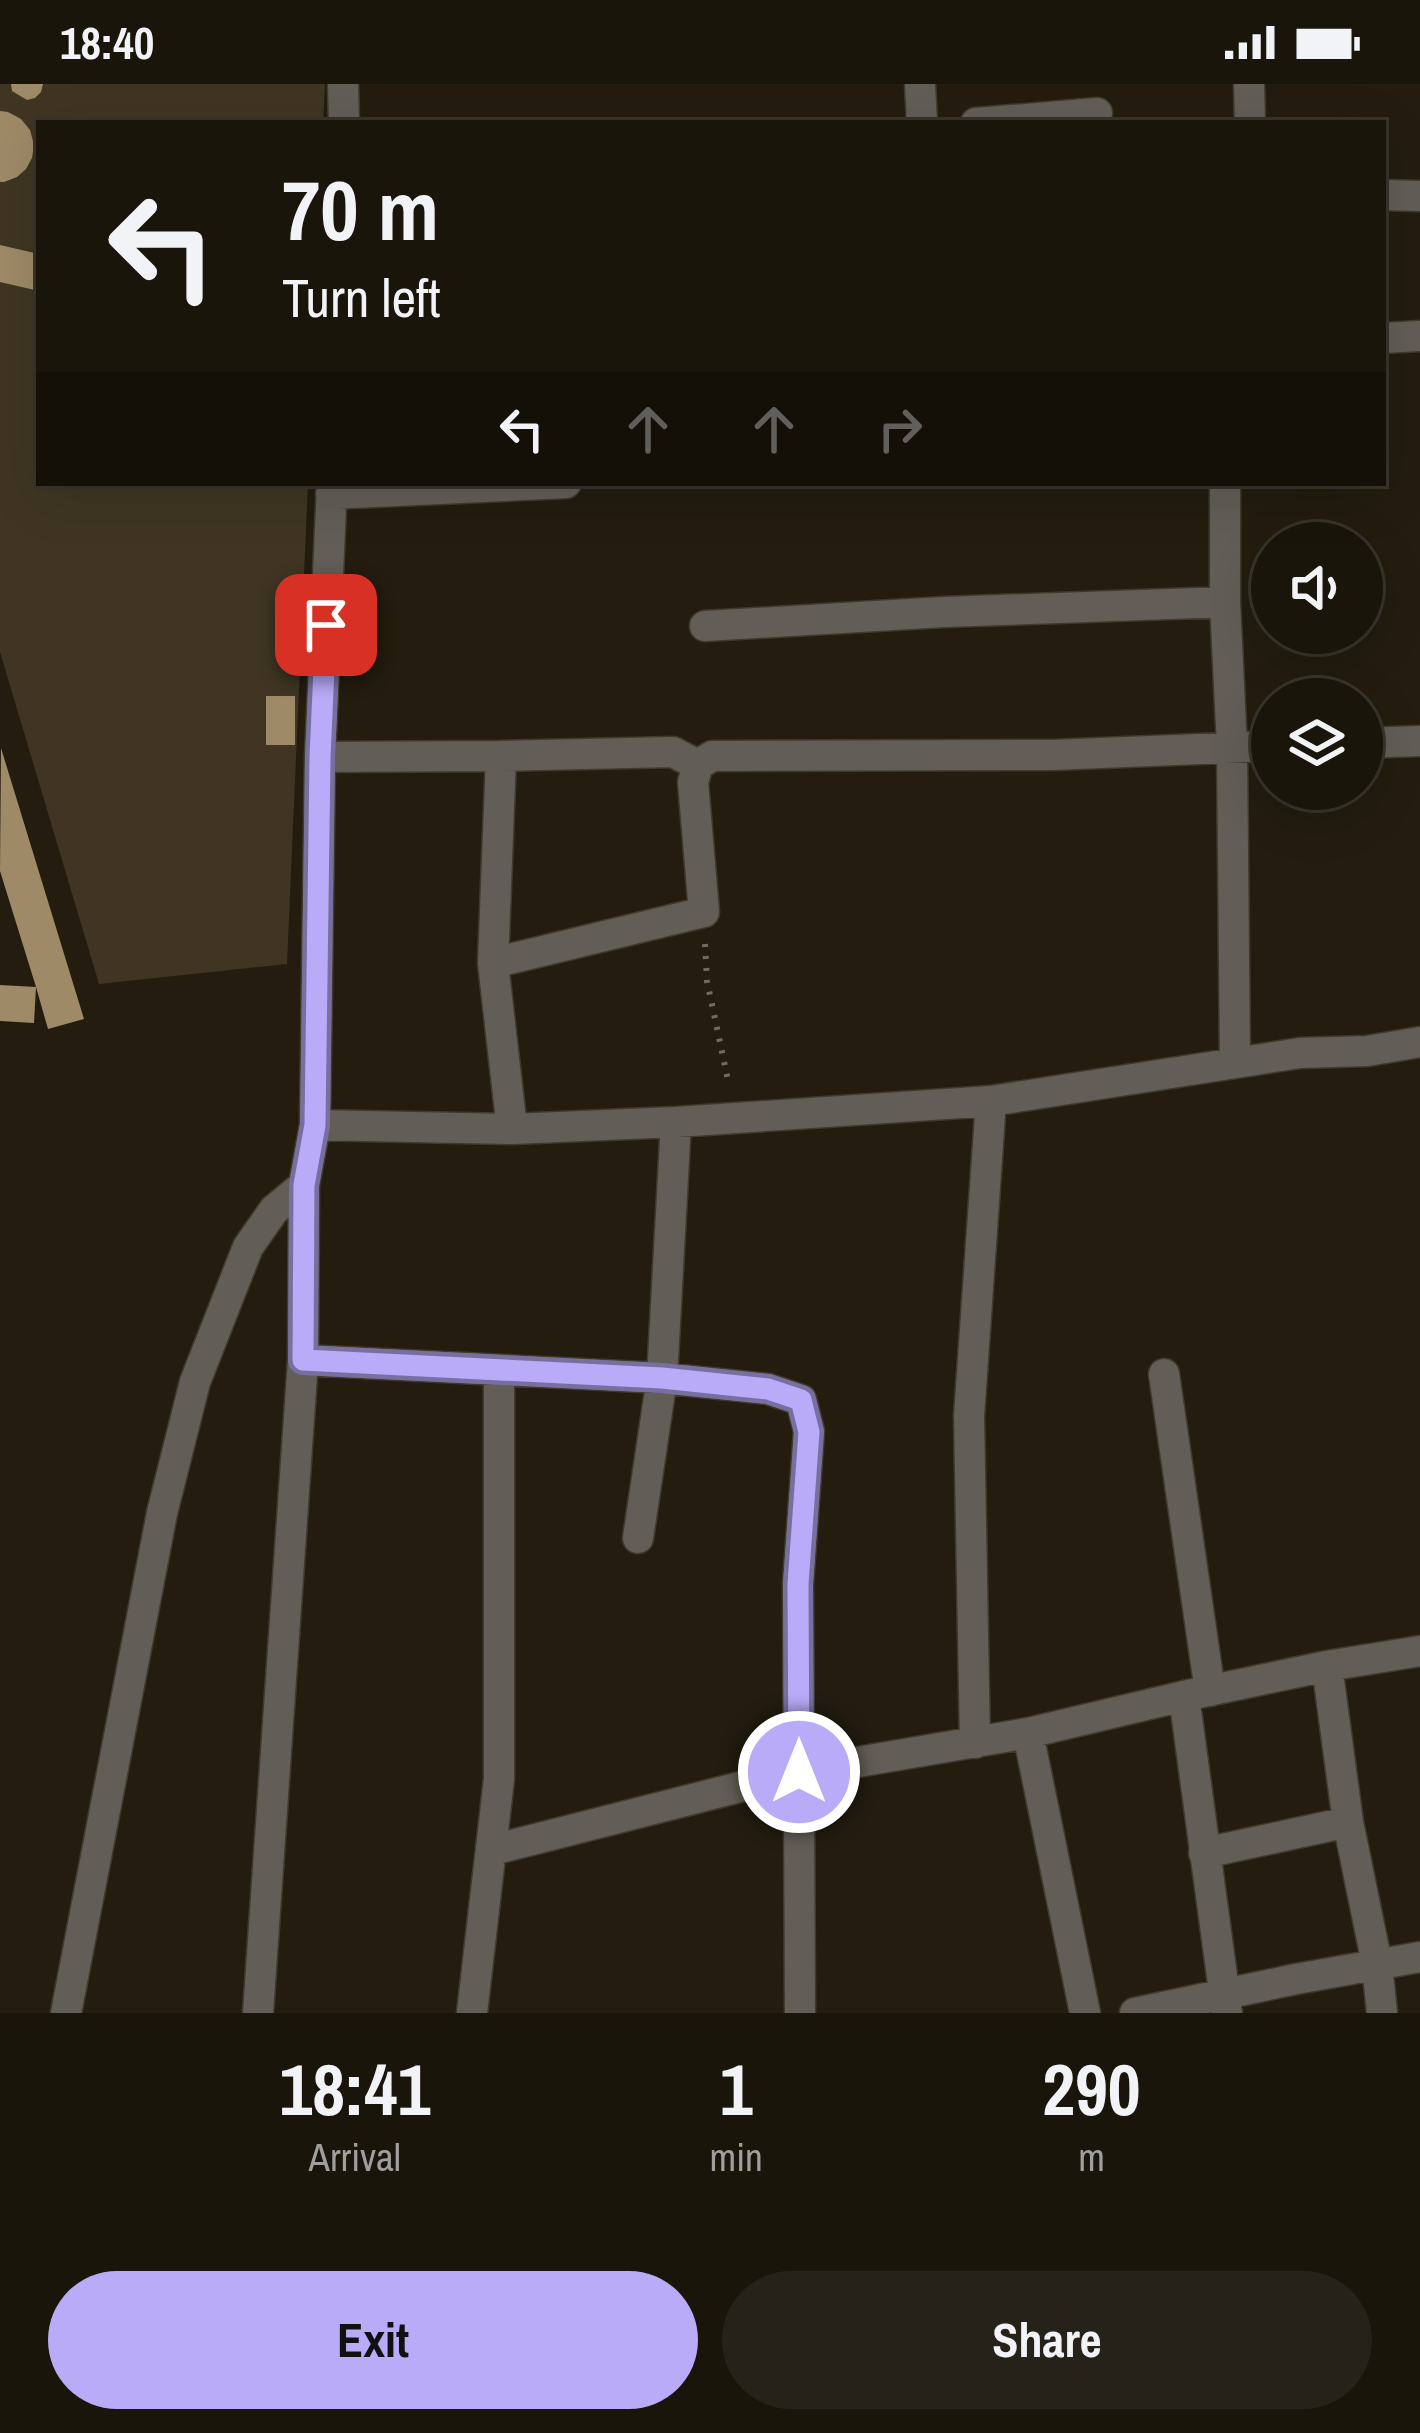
<!DOCTYPE html>
<html lang="en">
<head>
<meta charset="utf-8">
<style>
  body { margin:0; font-family:"Archivo Narrow",sans-serif; background:#272219; color:#f1f3f6; height:100vh; display:flex; flex-direction:column; font-size:45px; white-space:nowrap }
  * { box-sizing:border-box; margin:0 }
  p { font-size:39px; color:#9f9f9d }
  .icon { flex:none; width:66px; height:66px; fill:none; stroke:currentColor; stroke-width:2; stroke-linecap:round; stroke-linejoin:round }
  .map { position:relative; height:1929px; overflow:hidden }
  .sheet { display:flex; flex-direction:column; background:#1a150b; flex:1 }
  .sheet>* { flex:none }
  .top-card { position:absolute; left:36px; top:36px; width:1350px; height:366px; border-radius:0px; box-shadow:0 12px 48px #0002,0 0 0 3px #38342c; background:#1a150b; color:#f1f3f6; overflow:hidden }
  .controls { position:absolute; left:1251px; top:438px; display:grid; gap:24px }
  .controls a { display:grid; place-items:center; width:132px; height:132px; border-radius:50%; background:#1a150b; box-shadow:0 12px 48px #0002,0 0 0 3px #38342c; font-size:60px }
  .pin { position:absolute; display:grid; place-items:center; width:102px; height:102px; color:#fff; margin:-51px; border-radius:24px; box-shadow:0 6px 18px #0006 }
  .me { position:absolute; width:132px; margin:-66px; rotate:0deg; stroke-linejoin:round; filter:drop-shadow(0 0 9px #0008) }
  .turn { display:flex; align-items:center; gap:42px; height:252px; padding:0 48px; font-size:54px }
  .turn .icon { width:156px; height:156px; stroke-width:2.5 }
  .turn b { display:block; font-size:84px; line-height:102px }
  .lanes { display:flex; align-items:center; height:114px; padding:0 48px; background:#0003; justify-content:center; gap:60px; direction:ltr }
  .lanes .off { opacity:.35 }
  .eta { display:flex; justify-content:space-evenly; align-items:center; height:204px; text-align:center }
  .eta b { font-size:72px; font-weight:700; line-height:84px }
  .button { display:flex; gap:24px; margin-top:auto; padding:24px 48px }
  .button a { flex:1; height:138px; border-radius:72px; background:#b9abf7; color:#111; font-size:48px; font-weight:700; line-height:138px; text-align:center }
  .button a+a { background:#272219; color:#f1f3f6 }
  .status { display:flex; justify-content:space-between; align-items:center; height:84px; padding:0 60px; background:#1a150b; direction:ltr }
  .status svg { height:33px; fill:currentColor }
  .map>svg:first-child { display:block }
</style>
</head>
<body>
<div class="status"><b>18:40</b><svg viewBox="0 0 49 12"><path d="M0 12V9h3v3zM5 12V6h3v6zM10 12V3h3v9zM15 12V0h3v12zM26 1h20v11H26zM47 4h2v5h-2z"/></svg></div>
<div class="map">
<svg width="1420" height="1929" viewBox="0 0 1420 1929">
  <rect width="100%" height="100%" fill="#231c0f"/>
  <path fill="#3f3522" d="M 0,0 L 325,0 L 323,39 L 39,39 L 39,399 L 308,399 L 287,880 L 99,900 L 0,568 Z"/>
  <path fill="#9e8a67" d="M 11,0 L 43,0 L 41,8 L 35,14 L 27,16 L 12,7 Z
    M 0,27 L 8,28 L 21,35 L 30,46 L 34,61 L 32,74 L 26,85 L 17,93 L 4,98 L 0,98 Z
    M 0,161 L 39,170 L 39,207 L 0,198 Z
    M 266,612 L 295,612 L 295,661 L 266,661 Z
    M 1,664 L 84,935 L 48,945 L 36,903 L 34,939 L 0,937 L 0,901 L 36,903 L 0,787 Z"/>
  <g fill="none" stroke-linecap="round" stroke-linejoin="round">
    <defs>
      <path id="street" d="M 343,0 L 344,39
        M 920,0 L 922,39
        M 1249,0 L 1250,39
        M 976,39 L 1097,29
        M 1383,111 L 1420,112
        M 1383,254 L 1420,252
        M 1225,399 L 1225,518 L 1232,663 L 1235,979
        M 331,410 L 566,399
        M 705,542 L 944,528 L 1225,518
        M 1362,659 L 1420,657
        M 501,672 L 673,668 L 698,681
        M 320,673 L 501,672 L 493,879 L 512,1045
        M 493,879 L 704,828 L 693,698 L 698,681 L 712,672 L 1053,671 L 1272,662
        M 315,1041 L 512,1045 L 676,1038 L 991,1017 L 1300,969 L 1367,967 L 1420,958
        M 303,1276 L 662,1294 L 768,1305 L 801,1316 L 809,1347 L 798,1500 L 800,1929
        M 1164,1290 L 1210,1607
        M 638,1454 L 662,1294 L 676,1038
        M 1327,1582 L 1348,1738 L 1377,1880 L 1382,1929
        M 1184,1612 L 1227,1929
        M 1028,1649 L 1085,1929
        M 975,1659 L 969,1332 L 991,1017
        M 492,1766 L 799,1688 L 1028,1649 L 1184,1612 L 1327,1582 L 1420,1567
        M 1204,1769 L 1348,1738
        M 66,1929 L 162,1429 L 195,1298 L 248,1163 L 274,1126 L 304,1101
        M 258,1929 L 303,1276 L 304,1101 L 315,1041 L 320,673 L 332,399
        M 472,1929 L 499,1695 L 499,1287
        M 1135,1929 L 1296,1895 L 1420,1873"/>
    </defs>
    <use href="#street" stroke="#403a2d" stroke-width="33"/>
    <path stroke="#716b60" stroke-width="6" stroke-dasharray="3 9" stroke-linecap="butt" d="M 705,860 L 707,897 L 729,1001"/>
    <use href="#street" stroke="#625e57" stroke-width="30"/>
  </g>
  <g fill="none" stroke-linecap="round" stroke-linejoin="round">
    <defs>
      <path id="route" d="M 326,541 L 320,673 L 315,1041 L 304,1101 L 303,1276 L 662,1294 L 768,1305 L 801,1316 L 809,1348 L 798,1500 L 799,1688"/>
    </defs>
    <use href="#route" stroke="#786fa1" stroke-width="30"/>
    <use href="#route" stroke="#b9abf7" stroke-width="21"/>
  </g>
</svg>
<div class="controls">
<a><svg class="icon" aria-label="sound" viewBox="0 0 24 24"><path d="M4 9h4l5-4v14l-5-4H4zM17 9q2 3 0 6"/></svg></a>
<a><svg class="icon" aria-label="layers" viewBox="0 0 24 24"><path d="M12 4l9 5-9 5-9-5zM3 14l9 5 9-5"/></svg></a>
</div>
<div class="pin" style="left:326px;top:541px;background:#d93025"><svg class="icon" aria-label="arrive" viewBox="0 0 24 24"><path d="M6 21V4h12l-3 4 3 4H6"/></svg></div>
<svg class="me" style="left:799px;top:1688px" viewBox="-20 -20 40 40"><circle r="17" fill="#b9abf7" stroke="#fff" stroke-width="3"/><path d="M0-11L8 9 0 5-8 9z" fill="#fff"/></svg>
<div class="top-card">
<div class="turn"><svg class="icon" aria-label="left" viewBox="0 0 24 24"><path d="M17 20v-9H6M10 6l-5 5 5 5"/></svg><div><b>70 m</b>Turn left</div></div>
<div class="lanes"><svg class="icon" aria-label="left" viewBox="0 0 24 24"><path d="M17 20v-9H6M10 6l-5 5 5 5"/></svg><svg class="icon off" aria-label="ahead" viewBox="0 0 24 24"><path d="M12 20V5M6 11l6-6 6 6"/></svg><svg class="icon off" aria-label="ahead" viewBox="0 0 24 24"><path d="M12 20V5M6 11l6-6 6 6"/></svg><svg class="icon off" aria-label="right" viewBox="0 0 24 24"><path d="M7 20v-9h11M14 6l5 5-5 5"/></svg></div>
</div>
</div>
<section class="sheet">
<div class="eta">
<div><b>18:41</b><p>Arrival</p></div>
<div><b>1</b><p>min</p></div>
<div><b>290</b><p>m</p></div>
</div>
<div class="button"><a>Exit</a><a>Share</a></div>
</section>
</body>
</html>
